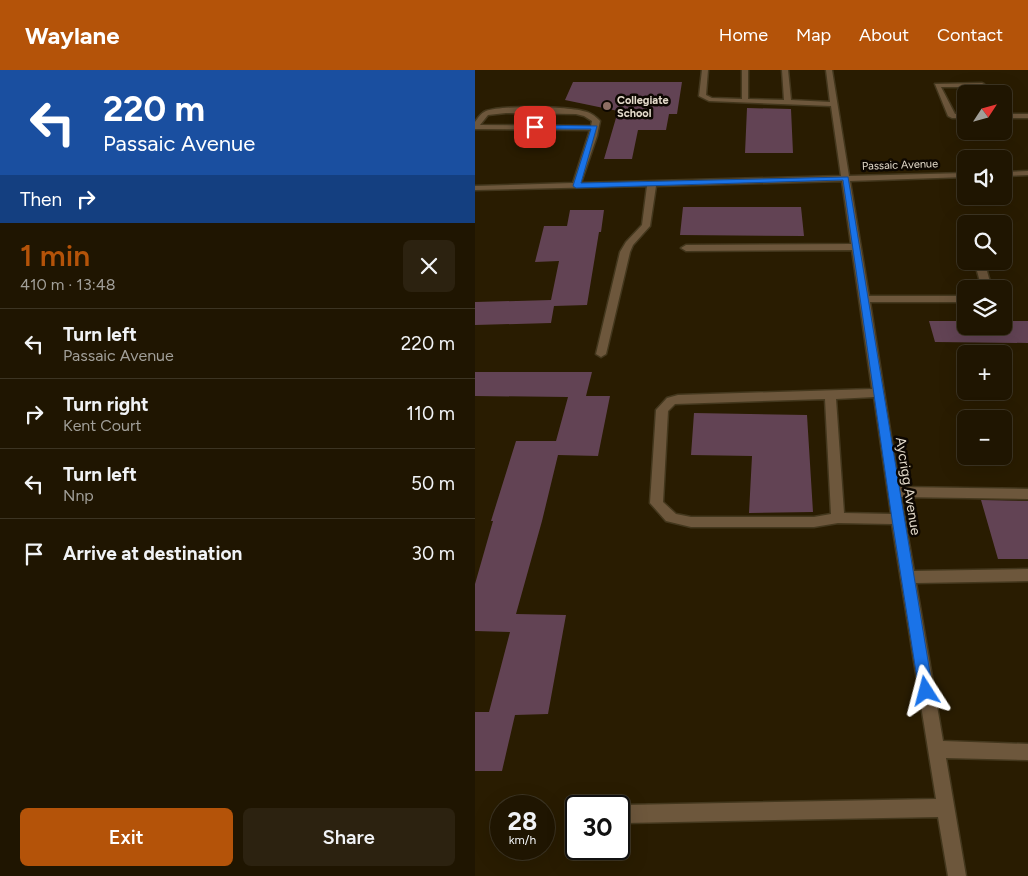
<!DOCTYPE html>
<html lang="en">
<head>
<meta charset="utf-8">
<style>
  body { margin:0; font-family:Figtree,sans-serif; background:#2c2210; color:#f1f3f6; height:100vh; display:flex; flex-direction:column; font-size:19px; white-space:nowrap }
  * { box-sizing:border-box; margin:0 }
  p { font-size:16px; color:#a19f99 }
  .icon { flex:none; width:28px; height:28px; fill:none; stroke:currentColor; stroke-width:2; stroke-linecap:round; stroke-linejoin:round }
  .map { position:relative; flex:1; overflow:hidden }
  .sheet { display:flex; flex-direction:column; background:#1f1501; width:475px }
  .sheet>* { flex:none }
  .top-card { background:#1a4fa0; color:#fff; overflow:hidden }
  .needle { width:32px; rotate:54deg }
  .controls { position:absolute; left:482px; top:15px; display:grid; gap:10px }
  .controls a { display:grid; place-items:center; width:55px; height:55px; border-radius:8px; background:#1f1501; box-shadow:0 5px 20px #0002,0 0 0 1px #3c3423; font-size:25px }
  .speed { position:absolute; left:15px; top:725px; display:flex; gap:10px; font-size:25px; font-weight:700; text-align:center }
  .speed>* { display:grid; place-content:center; width:65px; height:65px; border-radius:50%; background:#1f1501; box-shadow:0 5px 20px #0002,0 0 0 1px #3c3423; line-height:1 }
  .speed small { font-size:12px; font-weight:400 }
  .speed .limit { border:2px solid #111; border-radius:8px; background:#fff; color:#111 }
  .pin { position:absolute; display:grid; place-items:center; width:42px; height:42px; color:#fff; margin:-21px; border-radius:10px; box-shadow:0 2px 8px #0006 }
  .me { position:absolute; width:55px; margin:-28px; rotate:351deg; stroke-linejoin:round; filter:drop-shadow(0 0 4px #0008) }
  .turn { display:flex; align-items:center; gap:18px; height:105px; padding:0 20px; font-size:22px }
  .turn .icon { width:65px; height:65px; stroke-width:2.5 }
  .turn b { display:block; font-size:35px; line-height:42px }
  .then { display:flex; align-items:center; height:48px; padding:0 20px; background:#0003; gap:10px; font-size:19px }
  .round { display:grid; place-items:center; flex:none; width:52px; height:52px; border-radius:8px; background:#2c2210 }
  .overview { display:flex; align-items:center; justify-content:space-between; height:85px; padding:0 20px }
  h1 { font-size:30px; font-weight:600; line-height:38px; color:#b45309 }
  .cta { display:flex; gap:10px; margin-top:auto; padding:10px 20px }
  .cta a { flex:1; height:58px; border-radius:8px; background:#b45309; color:#fff; font-size:20px; font-weight:600; line-height:58px; text-align:center }
  .cta a+a { background:#2c2210; color:#f1f3f6 }
  ul { padding:0; list-style:none }
  li { display:flex; align-items:center; gap:15px; height:70px; padding:0 20px; border-top:1px solid #3c3423 }
  li div { flex:1 }
  li b { display:block; font-size:19px }
  li em { font-style:normal }
  header { display:flex; align-items:center; gap:30px; box-sizing:border-box; height:70px; padding:0 25px; background:#b45309; color:#fff }
  header strong { font-size:24px }
  nav { display:flex; gap:28px; margin-inline-start:auto; font-size:18px }
  main { display:flex; flex:1; min-height:0 }
  .map>svg:first-child { display:block }
</style>
</head>
<body>
<header>
<strong>Waylane</strong>
<nav><a>Home</a><a>Map</a><a>About</a><a>Contact</a></nav>
</header>
<main>
<section class="sheet">
<div class="top-card">
<div class="turn"><svg class="icon" aria-label="left" viewBox="0 0 24 24"><path d="M17 20v-9H6M10 6l-5 5 5 5"/></svg><div><b>220 m</b>Passaic Avenue</div></div>
<div class="then">Then<svg class="icon" aria-label="right" viewBox="0 0 24 24"><path d="M7 20v-9h11M14 6l5 5-5 5"/></svg></div>
</div>
<div class="overview"><div><h1>1 min</h1><p>410 m · 13:48</p></div><a class="round"><svg class="icon" aria-label="close" viewBox="0 0 24 24"><path d="M6 6l12 12M18 6L6 18"/></svg></a></div>
<ul>
<li><svg class="icon" aria-label="left" viewBox="0 0 24 24"><path d="M17 20v-9H6M10 6l-5 5 5 5"/></svg><div><b>Turn left</b><p>Passaic Avenue</p></div><em>220 m</em></li>
<li><svg class="icon" aria-label="right" viewBox="0 0 24 24"><path d="M7 20v-9h11M14 6l5 5-5 5"/></svg><div><b>Turn right</b><p>Kent Court</p></div><em>110 m</em></li>
<li><svg class="icon" aria-label="left" viewBox="0 0 24 24"><path d="M17 20v-9H6M10 6l-5 5 5 5"/></svg><div><b>Turn left</b><p>Nnp</p></div><em>50 m</em></li>
<li><svg class="icon" aria-label="arrive" viewBox="0 0 24 24"><path d="M6 21V4h12l-3 4 3 4H6"/></svg><div><b>Arrive at destination</b></div><em>30 m</em></li>
</ul>
<div class="cta"><a>Exit</a><a>Share</a></div>
</section>
<div class="map">
<svg width="553" height="806" viewBox="0 0 553 806">
  <rect width="100%" height="100%" fill="#291c01"/>
  <path fill="#624354" d="M 98,12 L 207,12 L 202,44 L 194,44 L 191,60 L 163,60 L 157,89 L 129,89 L 143,41 L 90,30 Z
    M 272,38 L 316,39 L 318,83 L 270,83 Z
    M 208,137 L 326,137 L 329,166 L 205,165 Z
    M 95,140 L 129,140 L 126,162 L 124,162 L 112,235 L 79,236 L 76,253 L 0,255 L 0,232 L 76,230 L 84,191 L 60,192 L 69,156 L 92,156 Z
    M 454,251 L 491,251 L 491,256 L 529,256 L 529,251 L 553,251 L 553,273 L 460,272 Z
    M 0,302 L 117,302 L 111,326 L 135,326 L 123,386 L 83,385 L 67,451 L 41,544 L 91,545 L 73,644 L 40,645 L 27,701 L 0,701 L 0,642 L 14,642 L 35,562 L 0,561 L 0,514 L 18,451 L 16,451 L 41,371 L 81,371 L 93,327 L 0,326 Z
    M 219,343 L 332,345 L 338,442 L 274,443 L 277,386 L 216,385 Z
    M 506,430 L 553,431 L 553,489 L 523,489 Z"/>
  <g fill="none" stroke-linecap="round" stroke-linejoin="round">
    <defs>
      <path id="minor" d="M 227,0 L 233,0 L 231,25 L 237,28 L 267,29 L 267,0 L 273,0 L 273,29 L 309,30 L 307,0 L 313,0 L 316,30 L 355,32 L 351,0 L 357,0 L 374,106 L 491,103 L 491,107 L 375,111 L 394,226 L 491,226 L 491,232 L 395,232 L 424,417 L 553,419 L 553,429 L 426,427 L 439,501 L 553,499 L 553,511 L 441,513 L 468,671 L 553,674 L 553,690 L 471,688 L 491,806 L 473,806 L 463,747 L 150,753 L 144,750 L 144,738 L 150,735 L 461,729 L 417,454 L 363,453 L 339,457 L 216,457 L 191,451 L 175,433 L 181,340 L 192,328 L 203,325 L 397,319 L 377,180 L 211,181 L 206,178 L 211,175 L 376,174 L 367,111 L 181,116 L 175,156 L 158,175 L 155,182 L 131,284 L 126,287 L 121,284 L 145,182 L 151,172 L 167,155 L 172,116 L 0,120 L 0,116 L 98,113 L 115,60 L 0,59 L 0,52 C 3,48 6,43 11,41 C 29,35 94,36 112,42 C 118,44 121,47 125,51 L 122,66 L 106,113 L 366,106 L 356,36 L 234,31 L 224,26 ZM 31,43 L 101,44 L 109,46 L 117,51 L 116,56 L 5,55 L 13,45 ZM 399,327 L 416,444 L 369,443 L 361,329 ZM 350,329 L 356,444 L 339,447 L 216,447 L 201,444 L 188,432 L 193,341 L 200,334 Z
        M 460,14 L 507,13 L 509,14 L 515,24 L 508,24 L 505,17 L 466,17 L 480,44 L 491,44 L 491,48 L 477,48 L 473,46 Z
        M 529,44 L 553,44 L 553,48 L 529,48 Z
        M 553,101 L 553,105 L 529,106 L 529,102 Z
        M 507,198 L 512,201 L 517,219 L 507,219 L 502,201 Z"/>
    </defs>
    <use href="#minor" stroke="#43371d" stroke-width="3"/>
    <use href="#minor" fill="#6d573c" fill-rule="evenodd"/>
  </g>
  <path fill="#1a73e8" stroke="#114b97" d="M 60,55 L 122,56 L 106,113 L 373,107 L 458,621 L 456,626 L 451,628 L 446,626 L 444,621 L 417,449 L 368,110 L 101,118 L 98,116 L 116,59 L 58,59 L 57,57 Z"/>
  <circle fill="#8d6e63" stroke="#0d0701" stroke-width="2" cx="132" cy="36" r="5"/>
  <g text-anchor="middle" dominant-baseline="central" stroke-width="5" stroke-linejoin="round" paint-order="stroke">
    <g font-size="11" font-weight="bold" fill="#e4dbcb" stroke="#0d0701" text-anchor="start">
      <text x="142" y="30">Collegiate<tspan x="142" dy="13">School</tspan></text>
    </g>
    <g font-size="11" fill="#e4dbcb" stroke="#0d0701">
      <text transform="translate(425 95) rotate(-2)">Passaic Avenue</text>
    </g>
    <g font-size="14" fill="#e4dbcb" stroke="#0d0701">
      <text transform="translate(433 416) rotate(81)">Aycrigg Avenue</text>
    </g>
  </g>
</svg>
<div class="controls">
<a><svg class="needle" viewBox="-14 -14 28 28"><path d="M0-13l5 13h-10z" fill="#e53935"/><path d="M0 13l5-13h-10z" fill="#a19f99"/></svg></a>
<a><svg class="icon" aria-label="sound" viewBox="0 0 24 24"><path d="M4 9h4l5-4v14l-5-4H4zM17 9q2 3 0 6"/></svg></a>
<a><svg class="icon" aria-label="search" viewBox="0 0 24 24"><circle cx="10" cy="10" r="6"/><path d="M15 15l6 6"/></svg></a>
<a><svg class="icon" aria-label="layers" viewBox="0 0 24 24"><path d="M12 4l9 5-9 5-9-5zM3 14l9 5 9-5"/></svg></a>
<a>+</a>
<a>−</a>
</div>
<div class="speed"><div>28<small>km/h</small></div><div class="limit">30</div></div>
<div class="pin" style="left:60px;top:57px;background:#d93025"><svg class="icon" aria-label="arrive" viewBox="0 0 24 24"><path d="M6 21V4h12l-3 4 3 4H6"/></svg></div>
<svg class="me" style="left:451px;top:621px" viewBox="-20 -20 40 40"><path d="M0-17L14 15 0 8-14 15z" fill="#1a73e8" stroke="#fff" stroke-width="4"/></svg>
</div>
</main>
</body>
</html>
